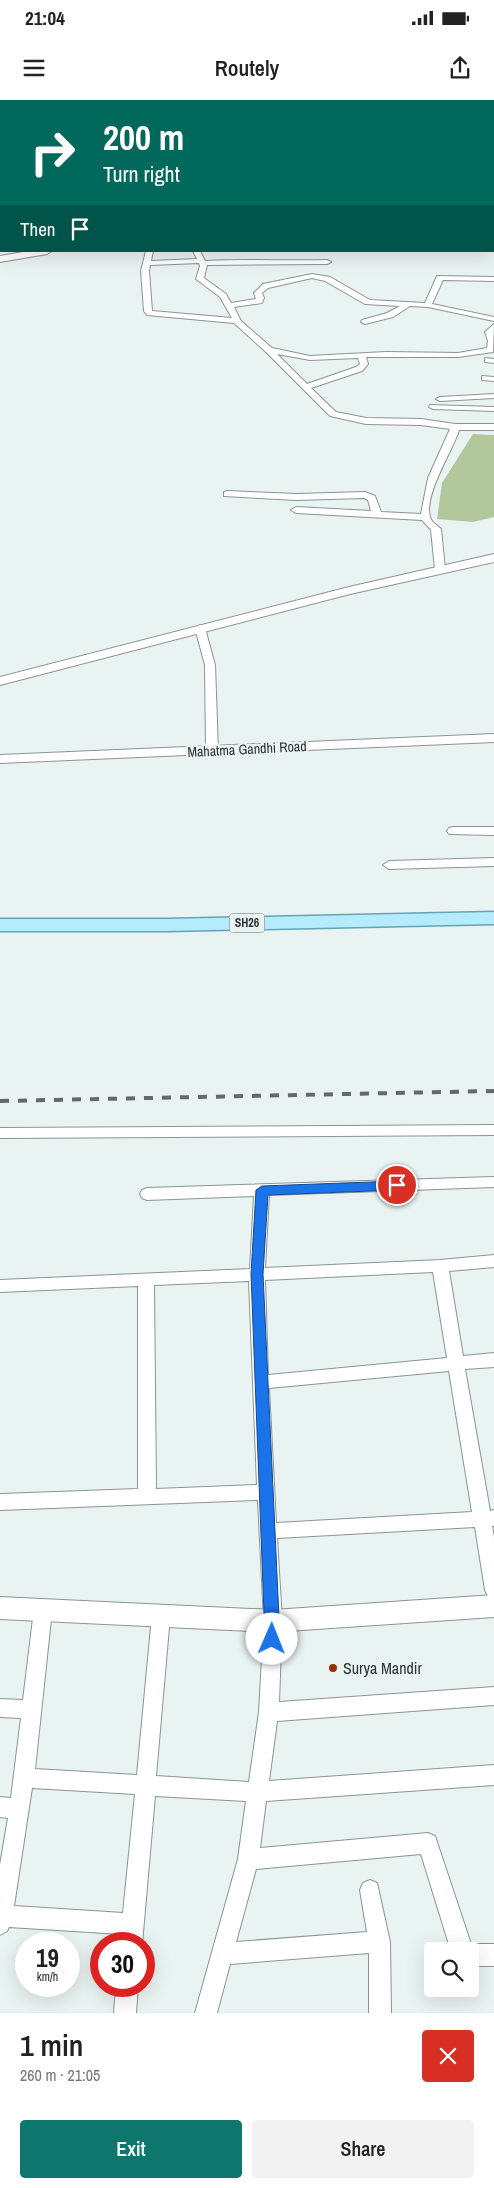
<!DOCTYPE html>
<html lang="en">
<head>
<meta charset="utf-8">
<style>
  body { margin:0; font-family:"Archivo Narrow",sans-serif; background:#f2f2f2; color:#222; height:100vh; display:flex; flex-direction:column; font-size:19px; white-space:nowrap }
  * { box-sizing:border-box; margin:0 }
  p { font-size:16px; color:#767676 }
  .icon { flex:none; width:28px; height:28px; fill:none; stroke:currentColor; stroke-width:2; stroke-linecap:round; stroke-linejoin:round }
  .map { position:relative; height:1913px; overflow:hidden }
  .side { display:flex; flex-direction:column; background:#fff; flex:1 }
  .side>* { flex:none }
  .hud { position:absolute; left:0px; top:0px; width:495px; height:152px; box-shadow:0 5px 20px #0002; background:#00695c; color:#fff; overflow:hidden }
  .buttons { position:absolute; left:424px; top:1842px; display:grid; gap:10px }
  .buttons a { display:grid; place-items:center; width:55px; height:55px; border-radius:5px; background:#fff; box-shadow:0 5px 20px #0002; font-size:25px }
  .speed { position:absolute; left:15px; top:1832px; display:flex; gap:10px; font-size:25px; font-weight:700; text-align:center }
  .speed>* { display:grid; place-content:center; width:65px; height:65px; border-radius:50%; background:#fff; box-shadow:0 5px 20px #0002; line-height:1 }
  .speed small { font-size:12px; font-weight:400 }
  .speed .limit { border:8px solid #d22; background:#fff; color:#111 }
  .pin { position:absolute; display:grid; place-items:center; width:42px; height:42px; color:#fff; margin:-21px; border:2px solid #fff; border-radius:50%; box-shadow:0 1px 5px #0007 }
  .me { position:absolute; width:55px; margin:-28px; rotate:1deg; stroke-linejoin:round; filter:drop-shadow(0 0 4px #0008) }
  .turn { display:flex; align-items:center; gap:18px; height:105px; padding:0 20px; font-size:22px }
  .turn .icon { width:65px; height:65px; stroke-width:2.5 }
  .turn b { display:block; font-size:35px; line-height:42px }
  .then { display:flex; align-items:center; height:48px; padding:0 20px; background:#0003; gap:10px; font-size:19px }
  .round { display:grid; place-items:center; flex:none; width:52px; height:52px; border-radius:5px; background:#f2f2f2 }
  .headline { display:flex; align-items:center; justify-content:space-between; height:85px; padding:0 20px }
  h1 { font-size:30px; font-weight:600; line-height:38px }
  .primary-button { display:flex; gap:10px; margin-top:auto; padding:10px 20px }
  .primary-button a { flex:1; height:58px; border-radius:5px; background:#0f766e; color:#fff; font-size:20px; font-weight:600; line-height:58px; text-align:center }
  .primary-button a+a { background:#f2f2f2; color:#222 }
  .status { display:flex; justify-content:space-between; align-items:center; height:35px; padding:0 25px; background:#fff; direction:ltr }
  .status svg { height:14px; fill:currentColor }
  header { display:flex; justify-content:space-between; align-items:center; height:65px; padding:0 20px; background:#fff; font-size:22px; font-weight:600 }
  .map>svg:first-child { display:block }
</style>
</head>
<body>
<div class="status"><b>21:04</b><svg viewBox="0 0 49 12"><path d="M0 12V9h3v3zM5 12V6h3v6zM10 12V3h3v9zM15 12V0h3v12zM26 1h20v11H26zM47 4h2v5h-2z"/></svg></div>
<header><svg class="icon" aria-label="menu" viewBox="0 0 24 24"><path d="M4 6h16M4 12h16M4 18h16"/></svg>Routely<svg class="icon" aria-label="share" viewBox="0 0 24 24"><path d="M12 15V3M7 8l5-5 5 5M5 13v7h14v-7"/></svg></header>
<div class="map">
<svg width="494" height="1913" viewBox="0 0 494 1913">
  <rect width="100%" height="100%" fill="#e9f3f2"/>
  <path fill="#b3c79d" d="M 473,334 L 494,335 L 494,417 L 473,422 L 437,419 L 442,383 Z"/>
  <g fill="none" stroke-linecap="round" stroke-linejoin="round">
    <path fill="#789ec6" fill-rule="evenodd" d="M 0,136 L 1,136 L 1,144 L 0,144 Z"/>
    <defs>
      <path id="minor" d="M 146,151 L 153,151 L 151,161 L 197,159 L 193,151 L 200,151 L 205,161 C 246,159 286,161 327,160 L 331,162 L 327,164 L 207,165 L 204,178 L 226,194 L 231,203 L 256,199 L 254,193 L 263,184 L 312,174 L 330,177 L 370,200 L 425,203 L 437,176 L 494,177 L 494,181 L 443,180 L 432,204 L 494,217 L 494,221 L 428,207 L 410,206 L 393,217 L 365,224 L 361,222 L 362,220 L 387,213 L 400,206 L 365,204 L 325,181 L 312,178 L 268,188 L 262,193 L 264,198 L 262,203 L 234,207 L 241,221 L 272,248 L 310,256 L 386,252 L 458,253 L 487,248 L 488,241 L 485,232 L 494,224 L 493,252 L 458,257 L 366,257 L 368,264 L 362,271 L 311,288 L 336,312 L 366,318 L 421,319 L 455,324 L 494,324 L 494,330 L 459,330 C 454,349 419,401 432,421 C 434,424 438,426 441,429 L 445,469 L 443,471 L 437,471 L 435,469 L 431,430 L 422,420 L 296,413 L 291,410 L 296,407 L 371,411 L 368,400 L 364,398 L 296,400 L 224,396 L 224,392 L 227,391 L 296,394 L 365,392 L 375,396 L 381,412 L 421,414 L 428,378 L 450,329 L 421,325 L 366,324 L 330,316 L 266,252 L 234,223 L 147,215 L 144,211 L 141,171 ZM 199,163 L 200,166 L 196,179 L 220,197 L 232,218 L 152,211 L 149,171 L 150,165 ZM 277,254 L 310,260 L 358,258 L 360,264 L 356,267 L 307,284 Z
        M 485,258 L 494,259 L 494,263 L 485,262 Z
        M 482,276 L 494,277 L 494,281 L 482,280 Z
        M 494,294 L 494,298 L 440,301 L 436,299 L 440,297 Z
        M 430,305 L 494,307 L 494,311 L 433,309 L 429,307 Z
        M 200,525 L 205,528 L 215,565 L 218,651 L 212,654 L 206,651 L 205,565 L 195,528 Z
        M 453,727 L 494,727 L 494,735 L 449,734 L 447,731 L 449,728 Z
        M 494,758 L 494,766 L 389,769 L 383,765 L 389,761 Z
        M 494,1025 L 494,1035 L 0,1038 L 0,1028 Z
        M 494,1077 L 494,1087 L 269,1095 L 265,1168 L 440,1160 L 494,1155 L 494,1167 L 449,1171 L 463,1256 L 494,1253 L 494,1267 L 465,1269 L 490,1411 L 494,1410 L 494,1426 L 492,1426 L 494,1437 L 494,1498 L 488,1496 L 485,1490 L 475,1427 L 277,1438 L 282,1521 L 279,1602 L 494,1587 L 494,1605 L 277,1621 L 269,1681 L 494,1665 L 494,1685 L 266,1701 L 260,1748 L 428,1733 L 435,1736 L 471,1844 L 494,1844 L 494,1866 L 470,1866 L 470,1851 L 451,1851 L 421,1754 L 256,1769 L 236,1842 L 367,1832 L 360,1790 L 363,1783 L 370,1780 L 377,1783 L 390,1842 L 391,1913 L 369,1913 L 369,1853 L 230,1864 L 217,1913 L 195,1913 L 238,1759 L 246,1701 L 155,1696 L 142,1844 L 120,1844 L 121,1834 L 9,1827 L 7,1831 L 0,1835 L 0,1765 L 8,1718 L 0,1717 L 0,1697 L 11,1698 L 21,1618 L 0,1617 L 0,1599 L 23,1600 L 34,1510 L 36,1504 L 43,1502 L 50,1504 L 52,1510 L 35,1669 L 137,1675 L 152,1516 L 154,1510 L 161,1508 L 168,1510 L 170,1516 L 156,1676 L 249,1682 L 259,1612 L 264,1521 L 258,1400 L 0,1410 L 0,1394 L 138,1389 L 138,1186 L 0,1192 L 0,1180 L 250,1169 L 254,1096 L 147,1100 L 142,1098 L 140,1094 L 142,1090 L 147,1088 ZM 433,1172 L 447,1258 L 268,1275 L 265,1180 ZM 249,1181 L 257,1385 L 156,1389 L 154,1185 ZM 449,1271 L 472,1412 L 276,1423 L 269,1288 ZM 32,1688 L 135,1694 L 123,1813 L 14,1806 Z
        M 116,1886 L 138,1886 L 136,1913 L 114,1913 Z"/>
      <path id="tertiary" d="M 494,454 L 494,462 L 350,494 L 0,585 L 0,577 L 349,487 Z
        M 494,634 L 494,642 L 0,663 L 0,655 Z
        M 494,1495 L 494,1517 L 273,1532 L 0,1519 L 0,1497 L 273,1510 Z"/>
      <path id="secondary" d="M 29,151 L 52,151 L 47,154 L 0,162 L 0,156 Z"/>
      <path id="primary" d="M 494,812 L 494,824 L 168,831 L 0,831 L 0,819 L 168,819 Z"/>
    </defs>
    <use href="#minor" stroke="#8c9494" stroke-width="2"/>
    <use href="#tertiary" stroke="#8c9494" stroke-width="2"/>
    <use href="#secondary" stroke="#8c9494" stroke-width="2"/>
    <use href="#primary" stroke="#65a3b5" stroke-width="3"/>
    <use href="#minor" fill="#fff" fill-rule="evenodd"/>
    <use href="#tertiary" fill="#fff" fill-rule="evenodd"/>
    <use href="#secondary" fill="#fff" fill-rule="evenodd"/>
    <use href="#primary" fill="#b4ecfd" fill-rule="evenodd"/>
    <path stroke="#646968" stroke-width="4" stroke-dasharray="9 9" stroke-linecap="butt" d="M 0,1001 L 494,991"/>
  </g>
  <path fill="#1a73e8" stroke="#114b97" d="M 397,1081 L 404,1085 L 397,1090 L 268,1095 L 263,1174 L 280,1539 L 278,1544 L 272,1547 L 267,1544 L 265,1539 L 251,1174 L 256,1090 L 262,1086 Z"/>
  <circle fill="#96300a" stroke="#e9f3f2" stroke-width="2" cx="333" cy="1568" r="5"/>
  <g text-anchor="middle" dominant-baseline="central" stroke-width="5" stroke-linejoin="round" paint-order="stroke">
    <rect fill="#e9f3f2" stroke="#676d6c" stroke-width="1" x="229.5" y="813.5" width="35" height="19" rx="4"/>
    <g font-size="12" font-weight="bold" fill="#2f3332">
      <text x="247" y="823">SH26</text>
    </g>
    <g font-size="14" fill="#2f3332" stroke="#e9f3f2">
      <text transform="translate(247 649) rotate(-3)">Mahatma Gandhi Road</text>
    </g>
    <g font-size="16" fill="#2f3332" stroke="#e9f3f2" text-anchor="start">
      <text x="343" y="1568">Surya Mandir</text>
    </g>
  </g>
</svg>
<div class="buttons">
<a><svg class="icon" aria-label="search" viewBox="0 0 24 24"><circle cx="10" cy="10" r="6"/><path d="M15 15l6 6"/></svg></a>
</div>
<div class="speed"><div>19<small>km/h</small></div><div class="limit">30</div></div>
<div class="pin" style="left:397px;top:1085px;background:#d93025"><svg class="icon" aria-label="arrive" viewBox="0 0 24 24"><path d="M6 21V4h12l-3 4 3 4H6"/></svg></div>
<svg class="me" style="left:272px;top:1539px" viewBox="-20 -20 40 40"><circle r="19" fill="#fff"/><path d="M0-13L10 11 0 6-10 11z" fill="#1a73e8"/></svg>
<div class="hud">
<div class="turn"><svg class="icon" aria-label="right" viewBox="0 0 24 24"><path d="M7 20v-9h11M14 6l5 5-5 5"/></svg><div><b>200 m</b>Turn right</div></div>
<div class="then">Then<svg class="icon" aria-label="arrive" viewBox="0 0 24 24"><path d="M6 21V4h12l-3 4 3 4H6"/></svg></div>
</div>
</div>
<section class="side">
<div class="headline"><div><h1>1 min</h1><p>260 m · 21:05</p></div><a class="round" style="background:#d93025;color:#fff"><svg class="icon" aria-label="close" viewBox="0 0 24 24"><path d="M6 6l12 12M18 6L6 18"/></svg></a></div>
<div class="primary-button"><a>Exit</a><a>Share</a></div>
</section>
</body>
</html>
